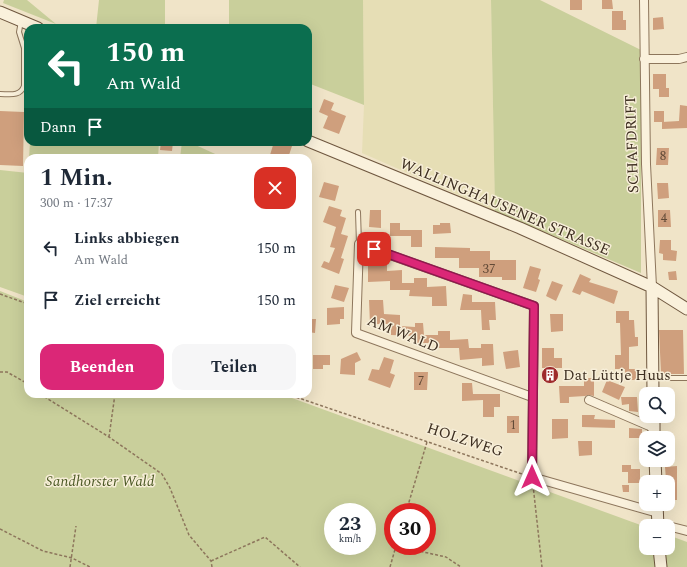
<!DOCTYPE html>
<html lang="de">
<head>
<meta charset="utf-8">
<style>
  body { margin:0; font-family:Spectral,serif; background:#f6f6f7; color:#1f2937; height:100vh; display:flex; flex-direction:column; font-size:15px; white-space:nowrap }
  * { box-sizing:border-box; margin:0 }
  p { font-size:13px; color:#747a83 }
  .icon { flex:none; width:22px; height:22px; fill:none; stroke:currentColor; stroke-width:2; stroke-linecap:round; stroke-linejoin:round }
  .map { position:relative; flex:1; overflow:hidden }
  .side { position:absolute; left:24px; top:154px; width:288px; height:244px; display:flex; flex-direction:column; background:#fff; border-radius:12px; box-shadow:0 4px 16px #0002 }
  .side>* { flex:none }
  .top-card { position:absolute; left:24px; top:24px; width:288px; height:122px; border-radius:12px; box-shadow:0 4px 16px #0002; background:#0b6e4f; color:#fff; overflow:hidden }
  .controls { position:absolute; left:639px; top:387px; display:grid; gap:8px }
  .controls a { display:grid; place-items:center; width:36px; height:36px; border-radius:8px; background:#fff; box-shadow:0 4px 16px #0002; font-size:20px }
  .speed { position:absolute; left:324px; top:503px; display:flex; gap:8px; font-size:20px; font-weight:700; text-align:center }
  .speed>* { display:grid; place-content:center; width:52px; height:52px; border-radius:50%; background:#fff; box-shadow:0 4px 16px #0002; line-height:1 }
  .speed small { font-size:10px; font-weight:400 }
  .speed .limit { border:6px solid #d22; background:#fff; color:#111 }
  .pin { position:absolute; display:grid; place-items:center; width:34px; height:34px; color:#fff; margin:-17px; border-radius:8px; box-shadow:0 2px 6px #0006 }
  .me { position:absolute; width:44px; margin:-22px; rotate:0deg; stroke-linejoin:round; filter:drop-shadow(0 0 3px #0008) }
  .turn { display:flex; align-items:center; gap:14px; height:84px; padding:0 16px; font-size:18px }
  .turn .icon { width:52px; height:52px; stroke-width:2.5 }
  .turn b { display:block; font-size:28px; line-height:34px }
  .then { display:flex; align-items:center; height:38px; padding:0 16px; background:#0003; gap:8px; font-size:15px }
  .round { display:grid; place-items:center; flex:none; width:42px; height:42px; border-radius:12px; background:#f6f6f7 }
  .head { display:flex; align-items:center; justify-content:space-between; height:68px; padding:0 16px }
  h1 { font-size:24px; font-weight:700; line-height:30px }
  .primary-button { display:flex; gap:8px; margin-top:auto; padding:8px 16px }
  .primary-button a { flex:1; height:46px; border-radius:12px; background:#db2777; color:#fff; font-size:16px; font-weight:700; line-height:46px; text-align:center }
  .primary-button a+a { background:#f6f6f7; color:#1f2937 }
  ul { padding:0; list-style:none }
  li { display:flex; align-items:center; gap:12px; height:52px; padding:0 16px }
  li div { flex:1 }
  li b { display:block; font-size:15px }
  li em { font-style:normal }
  .map>svg:first-child { display:block }
</style>
</head>
<body>
<div class="map">
<svg width="687" height="567" viewBox="0 0 687 567">
  <rect width="100%" height="100%" fill="#f0e4c8"/>
  <path fill="#e6deb5" d="M 363,0 L 491,0 L 495,211 L 362,153 L 364,105 Z"/>
  <path fill="#c9cf9b" fill-rule="evenodd" d="M 4,0 L 27,0 L 56,24 L 3,3 Z
    M 99,0 L 165,0 L 165,28 L 96,28 Z
    M 229,0 L 363,0 L 364,105 L 308,83 L 308,28 L 229,28 Z
    M 491,0 L 540,0 L 641,50 L 641,273 L 495,211 Z
    M 30,142 L 159,142 L 158,158 L 29,158 Z
    M 182,142 L 189,142 L 224,158 L 180,158 Z
    M 0,170 L 28,173 L 28,297 L 0,287 Z
    M 0,291 L 28,302 L 28,394 L 281,394 L 646,527 L 646,548 L 668,548 L 668,535 L 687,542 L 687,567 L 0,567 ZM 333,512 L 367,512 L 367,546 L 333,546 ZM 393,512 L 427,512 L 427,546 L 393,546 Z"/>
  <path fill="#cf9f7d" d="M 570,0 L 582,0 L 582,10 L 570,10 Z
    M 602,0 L 612,0 L 613,9 L 602,9 Z
    M 612,11 L 623,11 L 623,20 L 626,20 L 626,30 L 612,30 Z
    M 663,17 L 664,29 L 653,30 L 653,18 Z
    M 653,74 L 666,74 L 666,88 L 669,88 L 669,97 L 659,97 L 659,89 L 653,89 Z
    M 324,99 L 334,103 L 331,110 L 346,116 L 339,134 L 323,128 L 328,116 L 319,112 Z
    M 680,105 L 687,106 L 687,128 L 662,129 L 662,122 L 679,121 Z
    M 0,111 L 24,112 L 23,166 L 0,165 Z
    M 654,111 L 664,111 L 664,122 L 654,122 Z
    M 161,142 L 173,142 L 172,151 L 160,150 Z
    M 274,142 L 292,146 L 288,158 L 270,155 Z
    M 657,148 L 669,148 L 668,165 L 656,165 Z
    M 324,182 L 339,186 L 335,201 L 319,197 Z
    M 657,183 L 668,183 L 669,198 L 658,199 Z
    M 329,206 L 342,210 L 340,216 L 346,218 L 341,234 L 348,236 L 341,258 L 344,259 L 339,274 L 321,267 L 324,261 L 329,263 L 335,248 L 330,247 L 336,227 L 323,222 Z
    M 370,210 L 381,210 L 381,228 L 369,227 Z
    M 658,210 L 670,210 L 671,227 L 658,227 Z
    M 390,223 L 400,223 L 400,230 L 422,230 L 422,247 L 411,247 L 411,236 L 390,236 Z
    M 440,223 L 450,223 L 451,233 L 433,234 L 433,225 L 440,225 Z
    M 660,240 L 671,240 L 671,250 L 677,251 L 676,261 L 663,260 L 663,254 L 659,253 Z
    M 435,247 L 470,248 L 470,251 L 490,251 L 490,260 L 516,260 L 516,280 L 502,280 L 502,277 L 479,277 L 479,268 L 459,268 L 459,258 L 435,258 Z
    M 387,262 L 387,271 L 402,270 L 402,283 L 414,283 L 414,278 L 427,278 L 427,287 L 446,286 L 447,306 L 432,306 L 432,297 L 409,296 L 410,290 L 390,290 L 390,281 L 368,282 L 368,263 Z
    M 530,266 L 541,269 L 538,279 L 540,280 L 536,292 L 523,288 Z
    M 676,271 L 677,280 L 669,280 L 668,272 Z
    M 580,274 L 591,279 L 589,282 L 618,291 L 614,304 L 582,291 L 580,295 L 572,292 Z
    M 552,281 L 563,285 L 556,301 L 546,296 Z
    M 335,285 L 349,288 L 344,302 L 331,298 Z
    M 463,294 L 472,295 L 472,302 L 495,302 L 496,320 L 489,320 L 490,330 L 482,330 L 481,310 L 460,310 Z
    M 369,300 L 383,300 L 384,314 L 400,315 L 400,326 L 415,327 L 415,323 L 423,323 L 424,335 L 438,335 L 438,331 L 450,331 L 450,340 L 468,339 L 469,348 L 481,348 L 481,344 L 493,344 L 494,365 L 482,366 L 482,358 L 460,360 L 459,348 L 438,348 L 438,343 L 415,343 L 415,336 L 391,335 L 391,324 L 370,324 Z
    M 344,307 L 344,319 L 340,319 L 340,324 L 327,325 L 327,308 Z
    M 616,311 L 629,311 L 629,320 L 634,320 L 635,337 L 638,337 L 638,346 L 629,347 L 629,369 L 637,369 L 638,380 L 625,380 L 625,369 L 615,369 L 615,355 L 621,355 L 620,323 L 616,323 Z
    M 550,314 L 563,314 L 563,331 L 551,332 Z
    M 308,319 L 316,319 L 315,333 L 308,332 Z
    M 659,330 L 683,330 L 684,374 L 661,374 Z
    M 542,348 L 554,348 L 554,358 L 562,358 L 562,368 L 555,368 L 555,379 L 545,379 L 545,368 L 542,368 Z
    M 518,350 L 520,367 L 506,369 L 503,352 Z
    M 357,352 L 361,360 L 355,363 L 355,375 L 340,374 L 341,359 Z
    M 313,355 L 330,355 L 330,365 L 323,365 L 323,369 L 313,369 Z
    M 384,357 L 394,360 L 390,373 L 395,375 L 390,388 L 368,380 L 372,369 L 379,370 Z
    M 414,372 L 428,372 L 427,390 L 414,390 Z
    M 584,378 L 594,378 L 594,396 L 589,395 L 585,396 L 569,397 L 569,403 L 560,403 L 559,386 L 584,386 Z
    M 607,380 L 625,387 L 619,400 L 602,392 Z
    M 462,383 L 472,383 L 473,394 L 500,394 L 500,407 L 494,407 L 494,417 L 483,417 L 483,400 L 462,401 Z
    M 621,397 L 637,397 L 638,412 L 629,411 L 629,404 L 622,405 Z
    M 582,415 L 595,415 L 594,419 L 615,420 L 615,428 L 582,427 Z
    M 507,416 L 519,416 L 519,433 L 507,433 Z
    M 552,419 L 568,419 L 568,438 L 552,439 Z
    M 629,428 L 642,429 L 642,438 L 629,438 Z
    M 668,436 L 674,436 L 674,449 L 668,449 Z
    M 578,441 L 592,441 L 592,455 L 579,456 Z
    M 622,465 L 631,465 L 631,469 L 640,469 L 640,483 L 628,483 L 628,472 L 622,472 Z
    M 677,466 L 677,500 L 668,500 L 668,479 L 666,479 L 665,467 Z
    M 622,485 L 629,485 L 629,492 L 623,492 Z"/>
  <g fill="none" stroke-linecap="round" stroke-linejoin="round">
    <defs>
      <path id="lane" d="M 0,94 C 9,94 20,97 24,86 L 24,48 L 19,32 L 21,21
        M 358,212 L 359,244
        M 654,378 L 687,378"/>
      <path id="street" d="M 644,0 L 646,164 L 652,287
        M 644,59 L 679,59 L 687,57
        M 532,397 L 356,333 L 359,244 L 534,306 L 532,477 L 658,513
        M 589,400 L 654,428
        M 668,526 L 687,531"/>
      <path id="secondary" d="M 0,12 L 38,28
        M 308,141 L 520,228 L 652,287 L 687,309
        M 652,287 L 653,394
        M 654,416 L 654,438
        M 655,460 L 656,482
        M 657,504 L 658,526
        M 659,548 L 661,567"/>
    </defs>
    <use href="#lane" stroke="#8d765c" stroke-width="6"/>
    <use href="#street" stroke="#8d765c" stroke-width="10"/>
    <use href="#secondary" stroke="#6f573f" stroke-width="13"/>
    <path stroke="#8d765c" stroke-width="1.5" stroke-dasharray="3 2" stroke-linecap="butt" d="M 295,142 L 300,144
      M 0,294 L 28,304
      M 0,372 L 7,372 L 28,384
      M 40,394 L 109,437 L 162,474 L 170,488 L 189,535 L 211,561 L 212,567
      M 287,394 L 525,475
      M 109,437 L 115,394
      M 533,485 L 542,567
      M 406,512 L 427,442
      M 0,529 L 43,551 L 72,558 L 90,567
      M 396,546 L 446,557 L 461,567
      M 211,561 L 265,537 L 300,567
      M 70,567 L 76,526
      M 390,567 L 396,546"/>
    <use href="#lane" stroke="#faf1dc" stroke-width="4"/>
    <use href="#street" stroke="#faf1dc" stroke-width="8"/>
    <use href="#secondary" stroke="#faf1dc" stroke-width="11"/>
  </g>
  <g fill="none" stroke-linecap="round" stroke-linejoin="round">
    <defs>
      <path id="route" d="M 374,249 L 534,306 L 532,477"/>
    </defs>
    <use href="#route" stroke="#8e194d" stroke-width="10"/>
    <use href="#route" stroke="#db2777" stroke-width="7"/>
  </g>
  <defs>
    <symbol id="building-disc" viewBox="-11 -11 22 22"><circle r="9.5" fill="#9e2a2b" stroke="#f7eed8"/><path d="M-4-6H4V6H1V3H-1V6H-4ZM-2.5-4.3h1.7v1.8h-1.7ZM.8-4.3h1.7v1.8H.8ZM-2.5-1h1.7V.8h-1.7ZM.8-1h1.7V.8H.8Z" fill="#fff"/></symbol>
  </defs>
  <g fill-rule="evenodd">
    <use href="#building-disc" x="540" y="365" width="20" height="20"/>
  </g>
  <g text-anchor="middle" dominant-baseline="central" stroke-width="3" stroke-linejoin="round" paint-order="stroke">
    <g font-size="13" fill="#624a37">
      <text x="663" y="156">8</text>
      <text x="664" y="218">4</text>
      <text x="489" y="269">37</text>
      <text x="421" y="381">7</text>
      <text x="513" y="425">1</text>
    </g>
    <g font-size="15" fill="#3d2e20" stroke="#f7eed8">
      <text transform="translate(632 144) rotate(-92)">SCHAFDRIFT</text>
      <text transform="translate(505 207) rotate(23)">WALLINGHAUSENER STRASSE</text>
      <text transform="translate(403 334) rotate(22)">AM WALD</text>
      <text transform="translate(465 440) rotate(18)">HOLZWEG</text>
    </g>
    <g font-size="15" fill="#3d2e20" stroke="#f7eed8" text-anchor="start">
      <text x="563" y="375">Dat Lüttje Huus</text>
    </g>
    <g font-size="15" font-style="italic" fill="#4d5a26" stroke="#f7eed8">
      <text x="100" y="481">Sandhorster Wald</text>
    </g>
  </g>
</svg>
<div class="controls">
<a><svg class="icon" aria-label="search" viewBox="0 0 24 24"><circle cx="10" cy="10" r="6"/><path d="M15 15l6 6"/></svg></a>
<a><svg class="icon" aria-label="layers" viewBox="0 0 24 24"><path d="M12 4l9 5-9 5-9-5zM3 14l9 5 9-5"/></svg></a>
<a>+</a>
<a>−</a>
</div>
<div class="speed"><div>23<small>km/h</small></div><div class="limit">30</div></div>
<div class="pin" style="left:374px;top:249px;background:#d93025"><svg class="icon" aria-label="arrive" viewBox="0 0 24 24"><path d="M6 21V4h12l-3 4 3 4H6"/></svg></div>
<svg class="me" style="left:532px;top:477px" viewBox="-20 -20 40 40"><path d="M0-17L14 15 0 8-14 15z" fill="#db2777" stroke="#fff" stroke-width="4"/></svg>
<div class="top-card">
<div class="turn"><svg class="icon" aria-label="left" viewBox="0 0 24 24"><path d="M17 20v-9H6M10 6l-5 5 5 5"/></svg><div><b>150 m</b>Am Wald</div></div>
<div class="then">Dann<svg class="icon" aria-label="arrive" viewBox="0 0 24 24"><path d="M6 21V4h12l-3 4 3 4H6"/></svg></div>
</div>
<section class="side">
<div class="head"><div><h1>1 Min.</h1><p>300 m · 17:37</p></div><a class="round" style="background:#d93025;color:#fff"><svg class="icon" aria-label="close" viewBox="0 0 24 24"><path d="M6 6l12 12M18 6L6 18"/></svg></a></div>
<ul>
<li><svg class="icon" aria-label="left" viewBox="0 0 24 24"><path d="M17 20v-9H6M10 6l-5 5 5 5"/></svg><div><b>Links abbiegen</b><p>Am Wald</p></div><em>150 m</em></li>
<li><svg class="icon" aria-label="arrive" viewBox="0 0 24 24"><path d="M6 21V4h12l-3 4 3 4H6"/></svg><div><b>Ziel erreicht</b></div><em>150 m</em></li>
</ul>
<div class="primary-button"><a>Beenden</a><a>Teilen</a></div>
</section>
</div>
</body>
</html>
